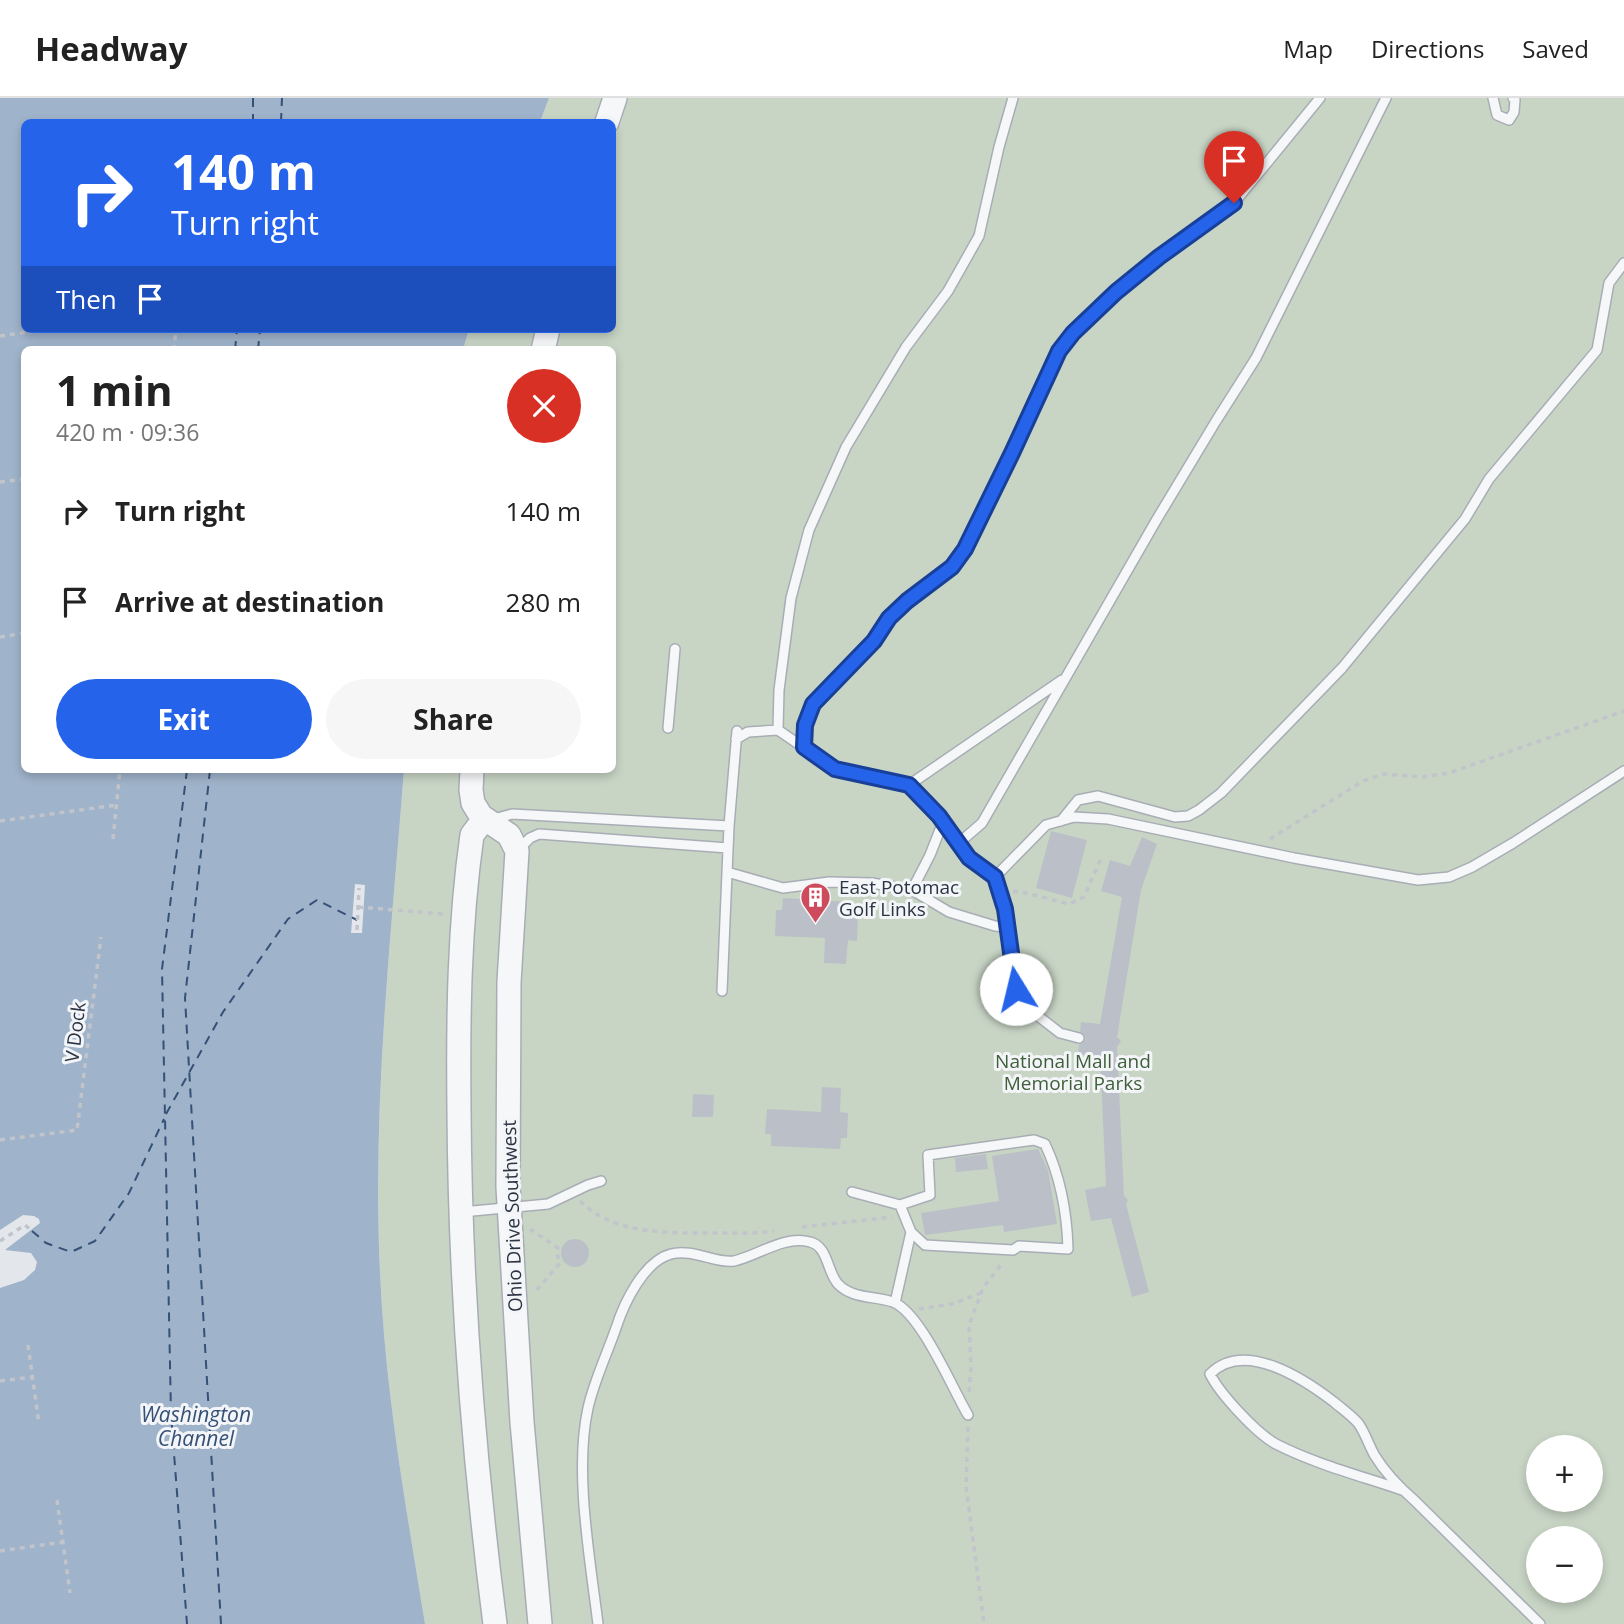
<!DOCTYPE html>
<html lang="en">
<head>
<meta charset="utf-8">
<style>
  body { margin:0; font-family:"Open Sans",sans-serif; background:#f6f6f6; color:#222; height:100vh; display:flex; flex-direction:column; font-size:26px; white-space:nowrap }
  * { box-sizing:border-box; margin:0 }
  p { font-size:23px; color:#767676 }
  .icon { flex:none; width:38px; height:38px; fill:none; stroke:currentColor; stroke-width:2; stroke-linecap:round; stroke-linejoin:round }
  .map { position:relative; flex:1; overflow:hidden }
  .drawer { position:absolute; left:21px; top:248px; width:595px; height:427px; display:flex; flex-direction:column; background:#fff; border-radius:10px; box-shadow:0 4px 10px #0003 }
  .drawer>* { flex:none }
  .top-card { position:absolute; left:21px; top:21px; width:595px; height:214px; border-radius:10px; box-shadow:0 4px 10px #0003; background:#2563eb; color:#fff; overflow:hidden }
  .buttons { position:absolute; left:1526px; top:1337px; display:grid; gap:14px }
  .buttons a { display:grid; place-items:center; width:77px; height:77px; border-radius:50%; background:#fff; box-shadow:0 4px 10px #0003; font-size:35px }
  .pin { position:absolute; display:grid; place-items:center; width:60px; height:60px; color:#fff; margin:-72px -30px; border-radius:50% 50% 50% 0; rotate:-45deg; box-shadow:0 0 7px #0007 }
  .pin .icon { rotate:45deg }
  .me { position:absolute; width:77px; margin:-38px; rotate:351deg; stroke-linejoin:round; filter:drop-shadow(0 0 5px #0008) }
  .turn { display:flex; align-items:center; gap:24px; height:147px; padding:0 35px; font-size:32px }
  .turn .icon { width:91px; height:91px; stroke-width:2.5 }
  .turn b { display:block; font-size:49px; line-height:60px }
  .then { display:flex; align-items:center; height:66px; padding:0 35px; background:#0003; gap:14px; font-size:26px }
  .round { display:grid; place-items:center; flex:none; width:74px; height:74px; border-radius:37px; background:#f6f6f6 }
  .overview { display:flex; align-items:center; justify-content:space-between; height:119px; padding:0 35px }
  h1 { font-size:42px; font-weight:700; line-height:52px }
  .action { display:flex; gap:14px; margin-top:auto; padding:14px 35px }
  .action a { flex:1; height:80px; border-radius:42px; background:#2563eb; color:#fff; font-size:28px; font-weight:700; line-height:80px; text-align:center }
  .action a+a { background:#f6f6f6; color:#222 }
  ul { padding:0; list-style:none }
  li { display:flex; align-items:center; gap:21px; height:91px; padding:0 35px }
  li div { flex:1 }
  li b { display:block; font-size:26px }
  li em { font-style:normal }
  header { display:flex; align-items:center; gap:42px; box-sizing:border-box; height:98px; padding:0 35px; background:#fff; border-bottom:2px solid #e0e0e0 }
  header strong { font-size:33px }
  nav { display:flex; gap:38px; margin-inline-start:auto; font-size:24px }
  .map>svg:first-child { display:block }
</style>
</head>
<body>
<header>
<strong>Headway</strong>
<nav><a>Map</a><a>Directions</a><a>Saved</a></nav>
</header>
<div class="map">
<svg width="1624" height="1526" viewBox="0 0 1624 1526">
  <rect width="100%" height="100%" fill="#e3e6eb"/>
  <path fill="#c8d5c5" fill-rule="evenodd" d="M 549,0 L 1624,0 L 1624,1526 L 425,1526 C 406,1409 385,1293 380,1174 C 372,1007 391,839 404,672 L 612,672 L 612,252 L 463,252 L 469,231 L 612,231 L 612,24 L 540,24 ZM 1538,1349 L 1591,1349 L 1591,1402 L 1538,1402 ZM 1538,1440 L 1591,1440 L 1591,1493 L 1538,1493 Z"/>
  <path fill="#9fb3ca" d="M 0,0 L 549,0 L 540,24 L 24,24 L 24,231 L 469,231 L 463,252 L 24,252 L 24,672 L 404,672 C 391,839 372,1007 380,1174 C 385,1293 406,1409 425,1526 L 0,1526 Z"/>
  <path fill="#e3e6eb" d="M 355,786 L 365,787 L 362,835 L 351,835 Z
    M 23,1117 L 34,1118 L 39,1121 L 40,1125 L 5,1152 L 31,1155 L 37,1164 L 35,1172 L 24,1182 L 0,1190 L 0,1132 Z"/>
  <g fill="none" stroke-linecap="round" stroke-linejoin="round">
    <path stroke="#355177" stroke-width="2" stroke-dasharray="9 7" stroke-linecap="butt" d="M 253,0 L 253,24
      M 281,24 L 282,0
      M 235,252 L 237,231
      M 258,252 L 260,231
      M 187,672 L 162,871 L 171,1316 L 187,1526
      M 210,672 L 185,900 L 221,1526
      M 166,1016 L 223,914 L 288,821 L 317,802 L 357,822
      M 32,1133 L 46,1145 L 71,1154 L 95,1143 L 129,1095 L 164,1021"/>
  </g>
  <path fill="#bbbfc8" d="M 1051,733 L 1087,742 L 1072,800 L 1036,790 Z
    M 1142,739 L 1157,746 L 1141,792 L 1117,939 L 1121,943 L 1117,949 L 1124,1098 L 1128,1102 L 1126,1106 L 1149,1194 L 1132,1199 L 1111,1120 L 1091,1123 L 1085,1092 L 1106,1088 L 1100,957 L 1078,957 L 1079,947 L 1083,945 L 1086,941 L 1084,936 L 1080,933 L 1081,924 L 1100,926 L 1122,799 L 1101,793 L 1110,762 L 1130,768 Z
    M 783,800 L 853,804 L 852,816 L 858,816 L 857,843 L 848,842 L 846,866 L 824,865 L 825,840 L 775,838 L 776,812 L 782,812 Z
    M 822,989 L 841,990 L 840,1014 L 848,1015 L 847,1040 L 841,1040 L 840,1051 L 771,1048 L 771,1036 L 765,1036 L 767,1011 L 821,1014 Z
    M 693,996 L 714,997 L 713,1019 L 692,1019 Z
    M 1038,1051 L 1048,1072 L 1057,1126 L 1004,1134 L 1003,1127 L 925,1137 L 921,1115 L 999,1103 L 992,1058 Z
    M 986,1056 L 988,1071 L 956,1074 L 955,1060 Z
    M561 1155a14 14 0 1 1 28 0a14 14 0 1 1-28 0Z"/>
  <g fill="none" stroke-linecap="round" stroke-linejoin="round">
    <defs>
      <path id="service" d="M 1013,0 L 999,49 L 979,138 L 948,193 L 906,249 L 846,349 L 809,432 L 791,500 L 779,592 L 778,632 L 835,671 L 909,687 L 939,718 L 969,760 L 995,779 L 1005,811 L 1016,891 L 1038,918 L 1060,935 L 1079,940
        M 1493,0 L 1497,17 L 1509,22 L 1514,14 L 1515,2 L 1513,0
        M 668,630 L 675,551
        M 736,641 L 748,634 L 778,632
        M 804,649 L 805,627 L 813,606 L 874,543 L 889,520 L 907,503 L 952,469 L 966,451 L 1059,253 L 1073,235 L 1116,194 L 1159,159 L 1234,105 L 1320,0
        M 909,687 L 1062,582
        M 490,722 L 512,716 L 729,728
        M 1061,723 L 1078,702 L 1098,698 L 1175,719 L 1188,718 L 1199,712 L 1221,695 L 1342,570 L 1465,421 L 1489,381 L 1597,252 L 1609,185 L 1624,165
        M 959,745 L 982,725 L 1157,421 L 1216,323 L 1256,260 L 1386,0
        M 518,752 L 530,740 L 539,736 L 728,750
        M 727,774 L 783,790 L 829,784 L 872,785 L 912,792 L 949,814 L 995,828 L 1007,829
        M 995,779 L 1046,727 L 1074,719 L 1108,721 L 1294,760 L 1418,782 L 1449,779 L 1472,769 L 1513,745 L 1624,673
        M 912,792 L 930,757 L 943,724
        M 722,893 L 729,728 L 737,633
        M 852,1094 L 900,1107 L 930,1097 L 928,1057 L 1034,1042 L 1045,1046 C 1061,1080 1067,1114 1068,1151 L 1019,1148 L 1013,1152 L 925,1147 L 911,1134 L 900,1107
        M 462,1114 L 548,1106 L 588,1087 L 601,1083
        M 895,1205 L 911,1134
        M 1402,1392 C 1361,1378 1315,1366 1276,1346 C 1256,1335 1220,1296 1210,1276 C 1244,1241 1304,1281 1334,1304 C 1342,1311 1351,1317 1358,1325 C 1365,1334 1369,1348 1375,1358 C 1386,1376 1398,1388 1414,1402 L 1540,1526
        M 598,1526 C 590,1461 574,1373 588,1310 C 594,1283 607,1256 616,1230 C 624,1205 644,1163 671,1156 C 692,1150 717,1166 734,1163 C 758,1158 783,1137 810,1144 C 828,1148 827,1174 838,1186 C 852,1201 876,1198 893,1204 C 921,1215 952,1290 968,1317"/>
      <path id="tertiary" d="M 607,24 L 615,0
        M 543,252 L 548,231
        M 472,672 L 471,692 L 473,705 L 481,718 L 509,737 L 517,753 L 509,884 L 508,1089 L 522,1324 L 540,1526
        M 487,722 L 478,729 L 472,737 C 459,828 458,920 459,1012 C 460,1184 473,1355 495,1526"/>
    </defs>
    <use href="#service" stroke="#a8adb5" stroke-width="12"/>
    <use href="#tertiary" stroke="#a8adb5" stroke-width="26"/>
    <path stroke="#c1c4ca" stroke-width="3.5" stroke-dasharray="5 5" stroke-linecap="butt" d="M 0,238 L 49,231
      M 174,252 L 176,231
      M 0,384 L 24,381
      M 0,539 L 24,535
      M 0,723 L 117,707
      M 113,741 L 120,672
      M 1270,741 L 1363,683 L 1384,676 L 1422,679 L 1449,675 L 1624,613
      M 1013,794 L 1018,793 L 1069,806 L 1084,799 L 1102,758
      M 358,809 L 444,816
      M 357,832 L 359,790
      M 0,1042 L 77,1032 L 101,839
      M 580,1103 C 614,1137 668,1135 714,1135 C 734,1135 754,1136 774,1133
      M 802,1129 L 892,1119
      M 530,1131 L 558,1150 L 557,1156 L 560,1165 L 534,1195
      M 0,1143 L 25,1127 L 32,1133
      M 919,1211 L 952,1206 L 981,1195
      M 28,1247 L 39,1326
      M 0,1283 L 33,1279
      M 969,1294 L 971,1269 L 969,1227 L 983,1190 L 1003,1164
      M 968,1329 L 966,1388 L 984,1526
      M 57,1402 L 70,1495
      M 0,1453 L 63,1444"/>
    <use href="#service" stroke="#f6f7f9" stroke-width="9"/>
    <use href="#tertiary" stroke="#f6f7f9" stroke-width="23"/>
  </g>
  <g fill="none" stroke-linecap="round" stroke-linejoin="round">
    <defs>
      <path id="route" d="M 1016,891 L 1005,811 L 995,779 L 969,760 L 939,718 L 909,687 L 835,671 L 804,649 L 805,627 L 813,606 L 874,543 L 889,520 L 907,503 L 952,469 L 965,451 L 1012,355 L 1059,253 L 1073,235 L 1116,194 L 1159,159 L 1234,105"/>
    </defs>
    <use href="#route" stroke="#184099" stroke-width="18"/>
    <use href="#route" stroke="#2563eb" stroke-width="12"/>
  </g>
  <defs>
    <symbol id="building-pin" viewBox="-11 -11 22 30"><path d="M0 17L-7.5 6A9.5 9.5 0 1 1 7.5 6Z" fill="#cd4b5c" stroke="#f3f5f8"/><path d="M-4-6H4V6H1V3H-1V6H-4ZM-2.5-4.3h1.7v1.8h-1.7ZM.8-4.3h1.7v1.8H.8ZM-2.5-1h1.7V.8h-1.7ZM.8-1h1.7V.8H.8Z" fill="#fff"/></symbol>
  </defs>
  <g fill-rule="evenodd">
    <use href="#building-pin" x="798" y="782" width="35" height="47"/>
  </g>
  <g text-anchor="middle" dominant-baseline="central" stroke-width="6" stroke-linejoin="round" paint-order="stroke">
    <g font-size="19" fill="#2b3443" stroke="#f3f5f8" text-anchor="start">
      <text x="839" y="789">East Potomac<tspan x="839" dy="22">Golf Links</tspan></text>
    </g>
    <g font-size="19" fill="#2b3443" stroke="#f3f5f8">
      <text transform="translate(75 934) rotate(-83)">V Dock</text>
      <text transform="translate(512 1118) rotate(-92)">Ohio Drive Southwest</text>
    </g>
    <g font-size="19" fill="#3f5f39" stroke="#f3f5f8">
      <text x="1073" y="963">National Mall and<tspan x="1073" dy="22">Memorial Parks</tspan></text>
    </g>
    <g font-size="21" font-style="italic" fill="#355177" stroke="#f3f5f8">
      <text x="196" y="1316">Washington<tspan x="196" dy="24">Channel</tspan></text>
    </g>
  </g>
</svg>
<div class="buttons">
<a>+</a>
<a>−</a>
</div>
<div class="pin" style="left:1234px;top:105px;background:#d93025"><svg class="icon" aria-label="arrive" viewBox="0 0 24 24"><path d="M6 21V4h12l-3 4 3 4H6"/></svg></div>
<svg class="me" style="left:1016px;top:891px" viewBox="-20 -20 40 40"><circle r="19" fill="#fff"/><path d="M0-13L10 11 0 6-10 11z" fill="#2563eb"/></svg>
<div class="top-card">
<div class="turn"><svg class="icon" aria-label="right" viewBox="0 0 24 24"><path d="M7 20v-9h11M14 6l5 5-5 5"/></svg><div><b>140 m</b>Turn right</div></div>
<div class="then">Then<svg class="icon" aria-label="arrive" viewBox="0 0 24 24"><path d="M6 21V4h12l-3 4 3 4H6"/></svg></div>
</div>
<section class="drawer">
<div class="overview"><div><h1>1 min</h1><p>420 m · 09:36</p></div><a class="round" style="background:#d93025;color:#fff"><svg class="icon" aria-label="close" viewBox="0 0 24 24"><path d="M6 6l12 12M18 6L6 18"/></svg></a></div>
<ul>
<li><svg class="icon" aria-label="right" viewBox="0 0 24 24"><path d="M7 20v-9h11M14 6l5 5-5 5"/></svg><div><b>Turn right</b></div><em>140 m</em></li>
<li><svg class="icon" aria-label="arrive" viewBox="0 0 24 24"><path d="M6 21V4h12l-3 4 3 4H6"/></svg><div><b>Arrive at destination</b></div><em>280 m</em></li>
</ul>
<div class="action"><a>Exit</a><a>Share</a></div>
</section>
</div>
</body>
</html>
